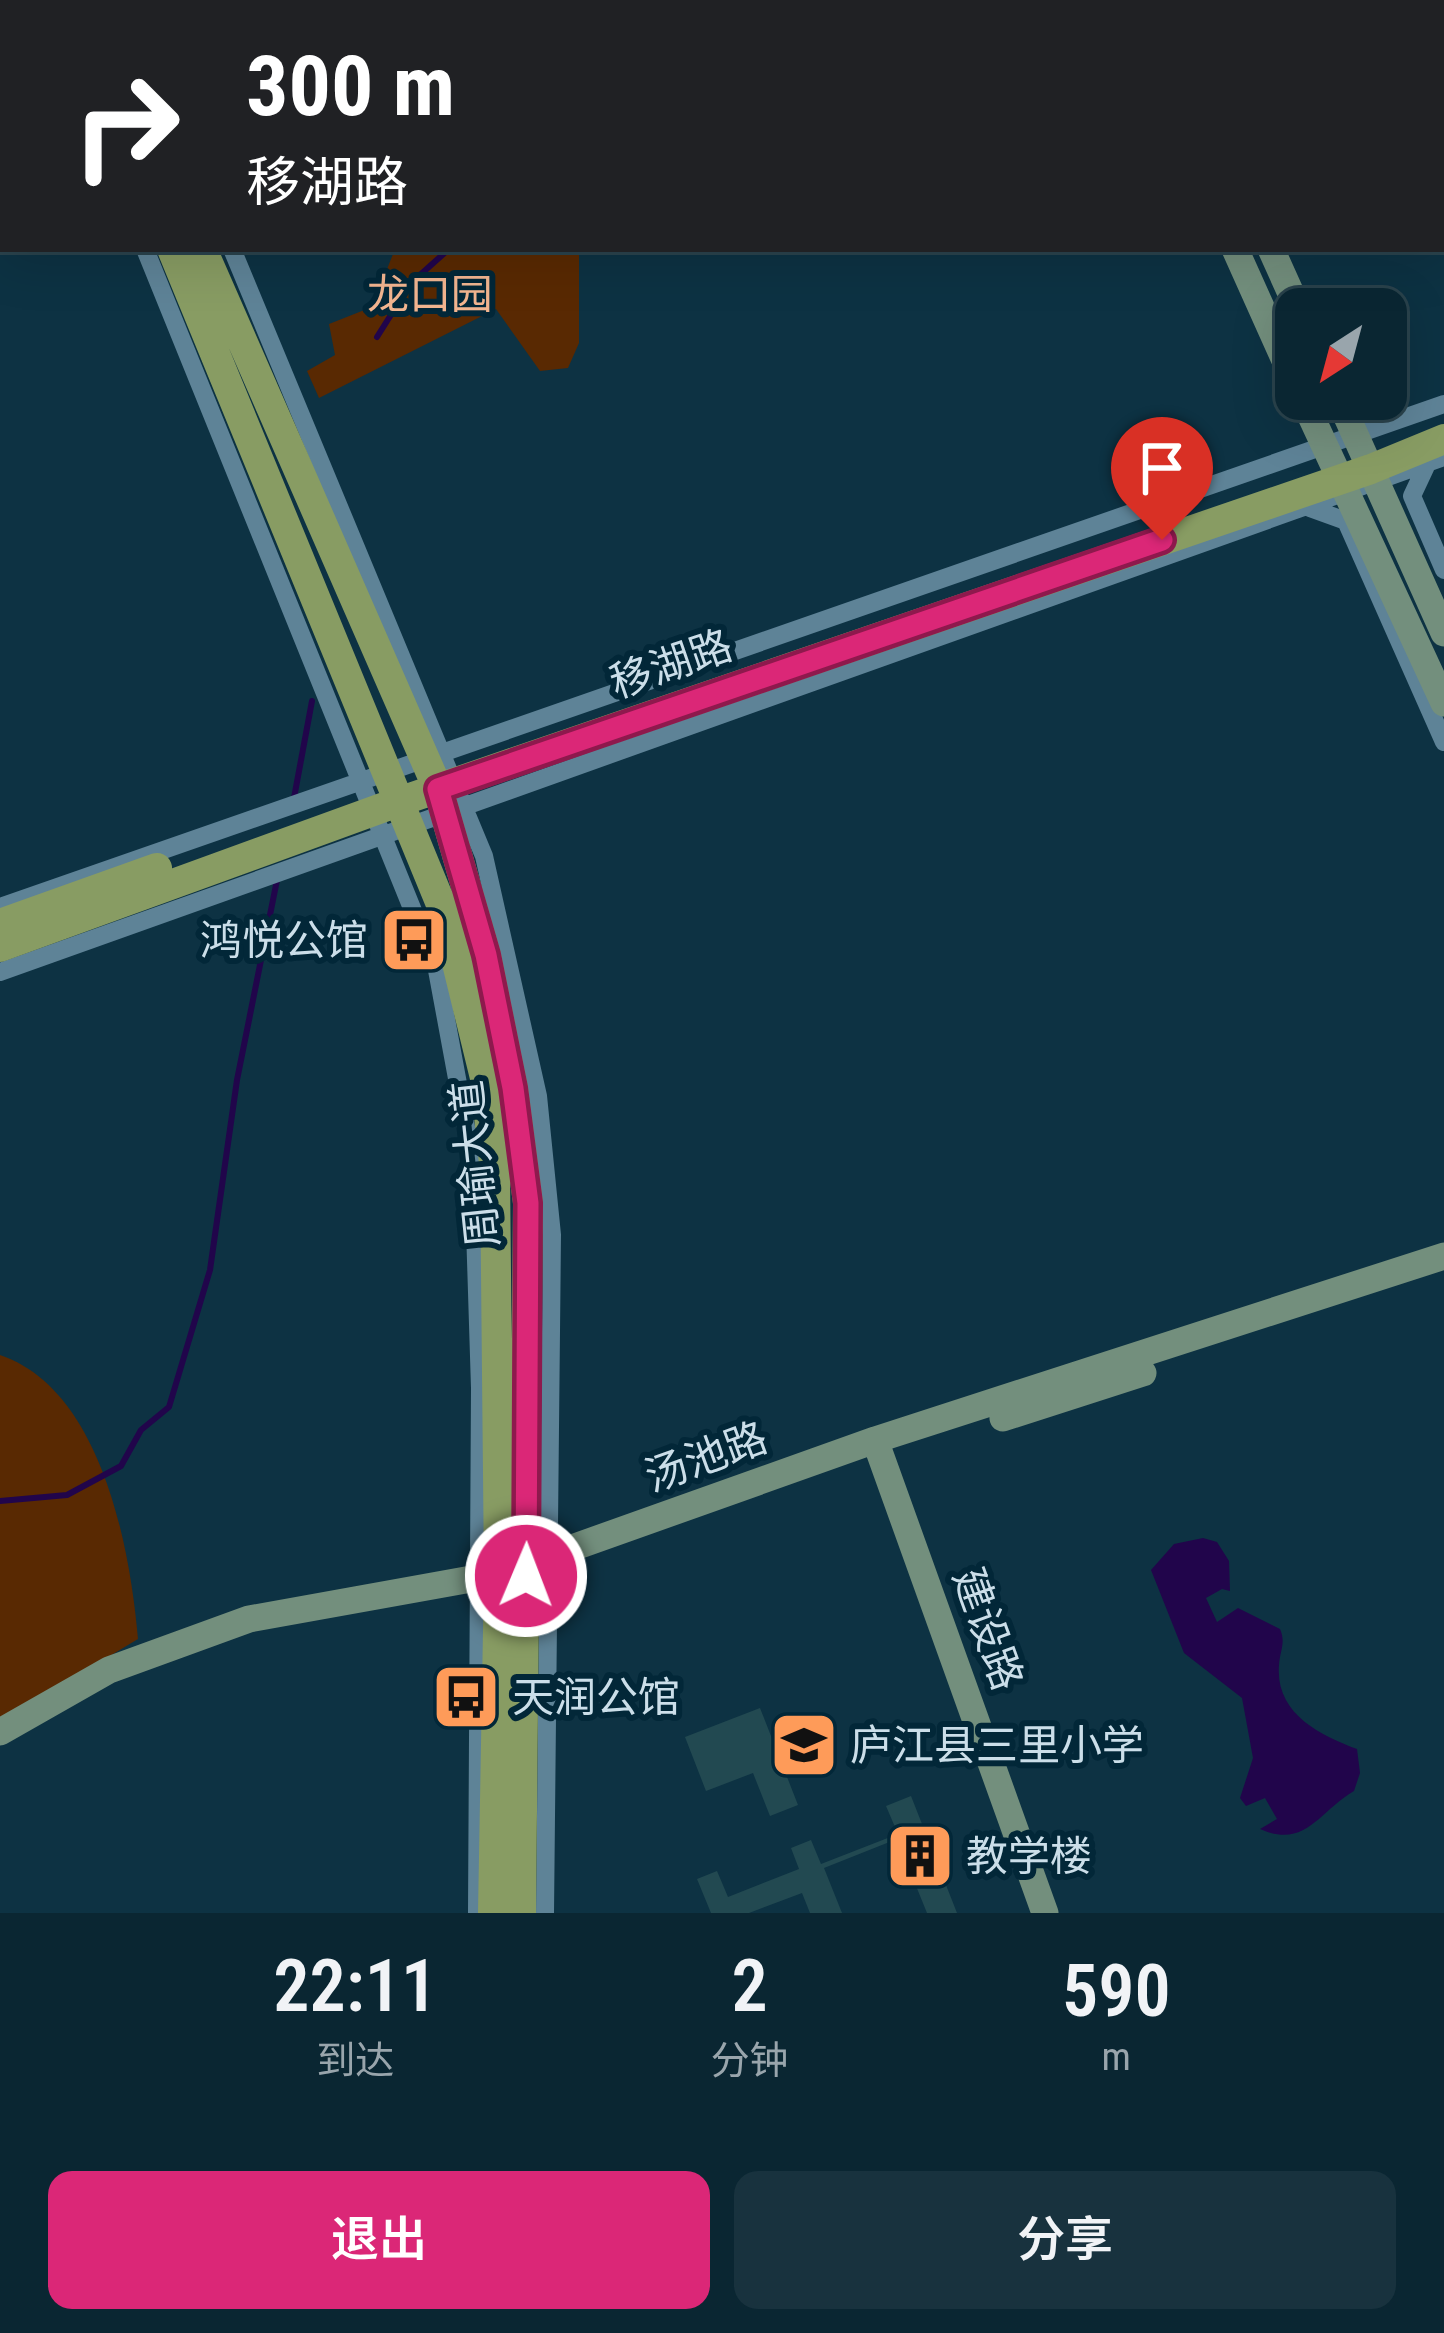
<!DOCTYPE html>
<html lang="zh">
<head>
<meta charset="utf-8">
<style>
  body { margin:0; font-family:"Roboto Condensed","Noto Sans SC",sans-serif; background:#18323e; color:#f1f3f6; height:100vh; display:flex; flex-direction:column; font-size:45px; white-space:nowrap }
  * { box-sizing:border-box; margin:0 }
  p { font-size:39px; color:#99a5ac }
  .icon { flex:none; width:66px; height:66px; fill:none; stroke:currentColor; stroke-width:2; stroke-linecap:round; stroke-linejoin:round }
  .map { position:relative; height:1913px; overflow:hidden }
  .details { display:flex; flex-direction:column; background:#0a2632; flex:1 }
  .details>* { flex:none }
  .hud { position:absolute; left:0px; top:0px; width:1446px; height:252px; box-shadow:0 12px 48px #0002,0 0 0 3px #2a434d; background:#202124; color:#fff; overflow:hidden }
  .needle { width:78px; rotate:216deg }
  .buttons { position:absolute; left:1275px; top:288px; display:grid; gap:24px }
  .buttons a { display:grid; place-items:center; width:132px; height:132px; border-radius:24px; background:#0a2632; box-shadow:0 12px 48px #0002,0 0 0 3px #2a434d; font-size:60px }
  .pin { position:absolute; display:grid; place-items:center; width:102px; height:102px; color:#fff; margin:-123px -51px; border-radius:50% 50% 50% 0; rotate:-45deg; box-shadow:0 0 12px #0007 }
  .pin .icon { rotate:45deg }
  .me { position:absolute; width:132px; margin:-66px; rotate:1deg; stroke-linejoin:round; filter:drop-shadow(0 0 9px #0008) }
  .turn { display:flex; align-items:center; gap:42px; height:252px; padding:0 48px; font-size:54px }
  .turn .icon { width:156px; height:156px; stroke-width:2.5 }
  .turn b { display:block; font-size:84px; line-height:102px }
  .eta { display:flex; justify-content:space-evenly; align-items:center; height:204px; text-align:center }
  .eta b { font-size:72px; font-weight:600; line-height:84px }
  .action { display:flex; gap:24px; margin-top:auto; padding:24px 48px }
  .action a { flex:1; height:138px; border-radius:24px; background:#db2777; color:#fff; font-size:48px; font-weight:600; line-height:138px; text-align:center }
  .action a+a { background:#18323e; color:#f1f3f6 }
  .map>svg:first-child { display:block }
</style>
</head>
<body>
<div class="map">
<svg width="1444" height="1913" viewBox="0 0 1444 1913">
  <rect width="100%" height="100%" fill="#0d3243"/>
  <path fill="#592902" d="M 395,249 L 579,249 L 579,343 L 568,368 L 540,371 L 496,309 L 319,398 L 307,371 L 335,355 L 329,324 L 372,307 Z
    M 0,1355 C 101,1389 130,1546 138,1639 L 0,1722 Z"/>
  <path fill="#21054b" d="M 1203,1538 L 1217,1542 L 1229,1561 L 1230,1591 L 1222,1589 L 1206,1598 L 1217,1622 L 1238,1608 L 1280,1629 C 1286,1643 1280,1650 1279,1665 C 1275,1713 1319,1735 1357,1749 L 1360,1773 L 1354,1791 C 1318,1812 1306,1849 1260,1829 L 1277,1819 L 1265,1798 L 1246,1806 L 1240,1798 L 1253,1758 L 1242,1698 L 1184,1653 L 1151,1570 L 1174,1544 Z"/>
  <g fill="none" stroke-linecap="round" stroke-linejoin="round">
    <path stroke="#21054b" stroke-width="6" d="M 1192,3 L 1200,0
      M 377,337 L 411,283 L 449,249
      M 294,798 L 312,701
      M 0,1501 L 67,1495 L 121,1466 L 141,1430 L 169,1407 L 210,1270 L 237,1080 L 278,875"/>
  </g>
  <path fill="#224951" d="M 760,1708 L 798,1805 L 770,1816 L 753,1773 L 706,1791 L 685,1737 Z
    M 911,1796 L 957,1913 L 927,1913 L 897,1839 L 824,1868 L 842,1913 L 810,1913 L 802,1893 L 749,1913 L 711,1913 L 697,1879 L 717,1871 L 728,1897 L 799,1869 L 791,1848 L 811,1840 L 821,1864 L 898,1834 L 886,1806 Z"/>
  <g fill="none" stroke-linecap="round" stroke-linejoin="round">
    <path stroke="#5e8397" stroke-width="18" d="M 42,0 L 44,3
      M 128,0 L 130,3
      M 145,249 L 437,970 L 473,1165 L 480,1388 L 477,1913
      M 232,249 L 484,856 L 538,1096 L 552,1235 L 545,1913
      M 1427,464 L 1412,496 L 1444,570
      M 1310,508 L 1346,521 L 1444,742
      M 0,907 L 1444,404
      M 0,972 L 1444,457"/>
    <path stroke="#738f7d" stroke-width="27" d="M 1122,0 L 1123,3
      M 1157,0 L 1159,3
      M 1235,249 L 1296,385
      M 1271,249 L 1298,309
      M 1303,399 L 1444,703
      M 1339,399 L 1444,633
      M 1003,1418 L 1143,1373
      M 875,1440 L 1045,1913
      M 0,1732 L 109,1670 L 249,1619 L 499,1574 L 875,1440 L 1444,1256"/>
    <path stroke="#889c63" stroke-width="30" d="M 69,0 L 70,3
      M 100,0 L 101,3
      M 172,249 L 445,914 L 485,1078 L 495,1173 L 499,1574 L 493,1913
      M 202,249 L 438,789 L 486,955 L 513,1088 L 528,1203 L 521,1913
      M 0,924 L 157,868
      M 0,947 L 401,801 L 1371,469 L 1444,439"/>
  </g>
  <g fill="none" stroke-linecap="round" stroke-linejoin="round">
    <defs>
      <path id="route" d="M 526,1576 L 528,1203 L 513,1088 L 486,955 L 438,789 L 1162,540"/>
    </defs>
    <use href="#route" stroke="#8e194d" stroke-width="30"/>
    <use href="#route" stroke="#db2777" stroke-width="21"/>
  </g>
  <defs>
    <symbol id="bus-square" viewBox="-11 -11 22 22"><rect x="-9" y="-9" width="18" height="18" rx="4" fill="#fe9b59" stroke="#022738"/><path d="M-5-6H5V4H4V6H2V4H-2V6H-4V4H-5ZM-3.5-4V0h7V-4ZM-3.5 1.2v1.5H-2V1.2ZM2 1.2v1.5H3.5V1.2Z" fill="#111"/></symbol>
    <symbol id="school-square" viewBox="-11 -11 22 22"><rect x="-9" y="-9" width="18" height="18" rx="4" fill="#fe9b59" stroke="#022738"/><path d="M0-5L7-2L0 1L-7-2ZM-4 1L0 2.5L4 1V4Q0 6-4 4Z" fill="#111"/></symbol>
    <symbol id="building-square" viewBox="-11 -11 22 22"><rect x="-9" y="-9" width="18" height="18" rx="4" fill="#fe9b59" stroke="#022738"/><path d="M-4-6H4V6H1V3H-1V6H-4ZM-2.5-4.3h1.7v1.8h-1.7ZM.8-4.3h1.7v1.8H.8ZM-2.5-1h1.7V.8h-1.7ZM.8-1h1.7V.8H.8Z" fill="#111"/></symbol>
  </defs>
  <g fill-rule="evenodd">
    <use href="#bus-square" x="376" y="902" width="76" height="76"/>
    <use href="#bus-square" x="428" y="1659" width="76" height="76"/>
    <use href="#school-square" x="766" y="1707" width="76" height="76"/>
    <use href="#building-square" x="882" y="1818" width="76" height="76"/>
  </g>
  <g text-anchor="middle" dominant-baseline="central" stroke-width="12" stroke-linejoin="round" paint-order="stroke">
    <g font-size="42" fill="#f2b590" stroke="#022738">
      <text x="430" y="294">龙口园</text>
    </g>
    <g font-size="42" fill="#cbdee9" stroke="#022738">
      <text transform="translate(671 664) rotate(-19)">移湖路</text>
      <text transform="translate(475 1164) rotate(-96)">周瑜大道</text>
      <text transform="translate(706 1457) rotate(-20)">汤池路</text>
      <text transform="translate(988 1629) rotate(70)">建设路</text>
    </g>
    <g font-size="42" fill="#cbdee9" stroke="#022738" text-anchor="start">
      <text x="368" y="940" text-anchor="end">鸿悦公馆</text>
      <text x="512" y="1697">天润公馆</text>
      <text x="850" y="1745">庐江县三里小学</text>
      <text x="966" y="1856">教学楼</text>
    </g>
  </g>
</svg>
<div class="buttons">
<a><svg class="needle" viewBox="-14 -14 28 28"><path d="M0-13l5 13h-10z" fill="#e53935"/><path d="M0 13l5-13h-10z" fill="#99a5ac"/></svg></a>
</div>
<div class="pin" style="left:1162px;top:540px;background:#d93025"><svg class="icon" aria-label="arrive" viewBox="0 0 24 24"><path d="M6 21V4h12l-3 4 3 4H6"/></svg></div>
<svg class="me" style="left:526px;top:1576px" viewBox="-20 -20 40 40"><circle r="17" fill="#db2777" stroke="#fff" stroke-width="3"/><path d="M0-11L8 9 0 5-8 9z" fill="#fff"/></svg>
<div class="hud">
<div class="turn"><svg class="icon" aria-label="right" viewBox="0 0 24 24"><path d="M7 20v-9h11M14 6l5 5-5 5"/></svg><div><b>300 m</b>移湖路</div></div>
</div>
</div>
<section class="details">
<div class="eta">
<div><b>22:11</b><p>到达</p></div>
<div><b>2</b><p>分钟</p></div>
<div><b>590</b><p>m</p></div>
</div>
<div class="action"><a>退出</a><a>分享</a></div>
</section>
</body>
</html>
